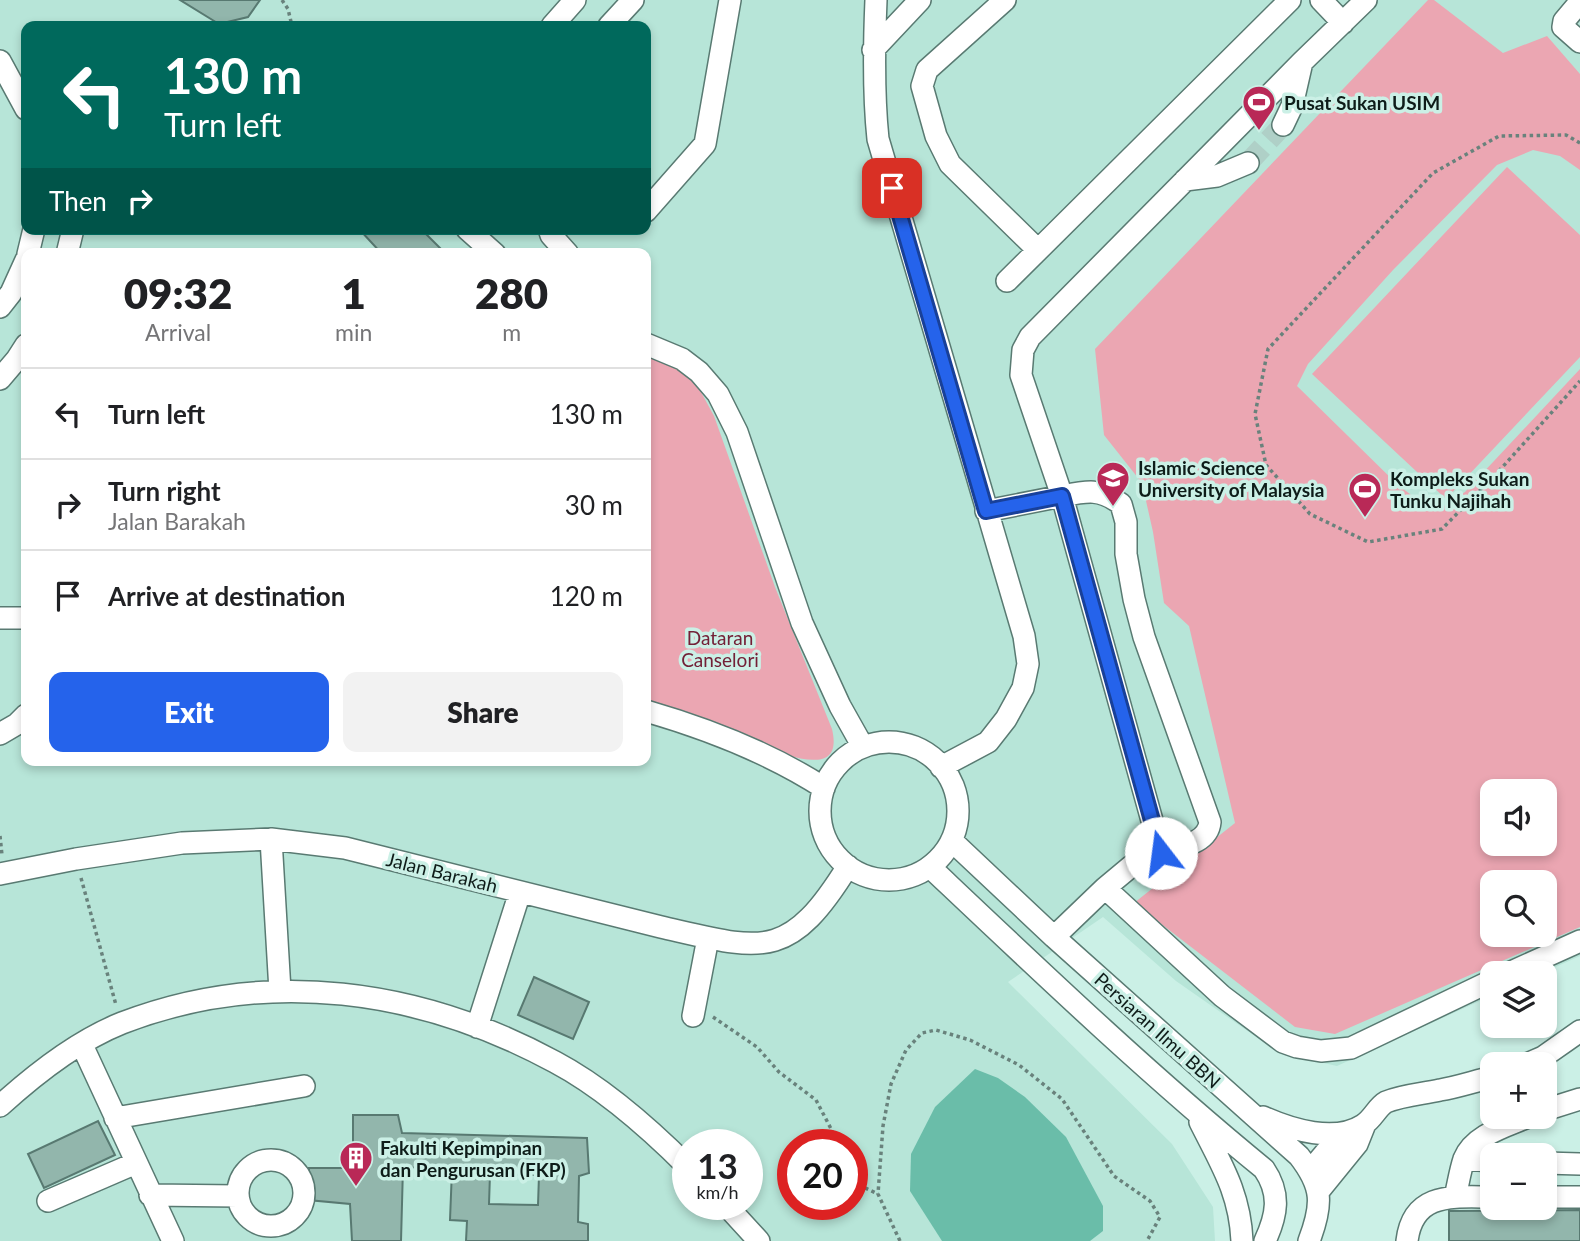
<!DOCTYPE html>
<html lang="en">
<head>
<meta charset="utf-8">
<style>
  body { margin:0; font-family:Lato,sans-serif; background:#f2f2f2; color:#202124; height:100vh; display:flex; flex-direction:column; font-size:26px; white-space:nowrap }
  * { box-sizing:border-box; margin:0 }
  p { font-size:23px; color:#757577 }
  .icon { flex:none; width:38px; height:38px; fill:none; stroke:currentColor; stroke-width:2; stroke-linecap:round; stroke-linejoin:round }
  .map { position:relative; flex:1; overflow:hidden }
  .side { position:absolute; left:21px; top:248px; width:630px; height:518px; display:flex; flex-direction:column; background:#fff; border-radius:14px; box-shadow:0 4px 10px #0003 }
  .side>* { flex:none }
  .banner { position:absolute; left:21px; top:21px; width:630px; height:214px; border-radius:14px; box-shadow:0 4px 10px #0003; background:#00695c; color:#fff; overflow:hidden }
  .tools { position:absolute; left:1480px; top:779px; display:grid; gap:14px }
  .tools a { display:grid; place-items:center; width:77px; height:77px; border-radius:14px; background:#fff; box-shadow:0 4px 10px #0003; font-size:35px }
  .speed { position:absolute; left:672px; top:1129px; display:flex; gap:14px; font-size:35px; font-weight:700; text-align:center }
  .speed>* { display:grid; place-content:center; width:91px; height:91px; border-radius:50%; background:#fff; box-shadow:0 4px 10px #0003; line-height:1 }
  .speed small { font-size:18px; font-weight:400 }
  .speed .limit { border:10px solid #d22; background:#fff; color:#111 }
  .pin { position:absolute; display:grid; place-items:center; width:60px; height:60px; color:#fff; margin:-30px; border-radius:14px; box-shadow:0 4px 10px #0006 }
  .me { position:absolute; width:77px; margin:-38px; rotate:345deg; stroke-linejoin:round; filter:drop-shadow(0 0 5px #0008) }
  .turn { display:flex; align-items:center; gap:24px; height:147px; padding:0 28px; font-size:32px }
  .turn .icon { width:91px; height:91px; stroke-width:2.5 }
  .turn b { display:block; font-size:49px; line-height:60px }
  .then { display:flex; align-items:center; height:66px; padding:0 28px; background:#0003; gap:14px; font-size:26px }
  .eta { display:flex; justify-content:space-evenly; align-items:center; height:119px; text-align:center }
  .eta b { font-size:42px; font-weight:800; line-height:49px }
  .cta { display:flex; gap:14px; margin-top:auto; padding:14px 28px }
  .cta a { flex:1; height:80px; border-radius:14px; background:#2563eb; color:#fff; font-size:28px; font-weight:800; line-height:80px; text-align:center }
  .cta a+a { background:#f2f2f2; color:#202124 }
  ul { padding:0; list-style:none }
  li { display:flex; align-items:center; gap:21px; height:91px; padding:0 28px; border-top:2px solid #e0e0e0 }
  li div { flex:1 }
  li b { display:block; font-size:26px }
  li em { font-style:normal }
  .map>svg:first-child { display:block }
</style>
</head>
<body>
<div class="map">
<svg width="1580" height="1241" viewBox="0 0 1580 1241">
  <rect width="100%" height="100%" fill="#cbf0e6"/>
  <path fill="#b7e5d8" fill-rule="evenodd" d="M 0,0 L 1580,0 L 1580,956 L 1542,973 L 1493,973 L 1493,995 L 1337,1066 L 1279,1053 L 1176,981 L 1103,917 L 1008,982 L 1172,1144 L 1213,1207 L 1215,1241 L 0,1241 ZM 26,26 L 646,26 L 646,229 L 26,229 ZM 26,254 L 646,254 L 646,761 L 26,761 ZM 1493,791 L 1545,791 L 1545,844 L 1493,844 ZM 1493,882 L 1545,882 L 1545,934 L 1493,934 ZM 688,1144 L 747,1144 L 747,1204 L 688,1204 ZM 793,1144 L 852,1144 L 852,1204 L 793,1204 Z"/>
  <path fill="#eba6b2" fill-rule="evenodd" d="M 1428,0 L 1434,0 L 1503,53 L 1547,36 L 1580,74 L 1580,170 L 1560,156 L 1533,150 L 1497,165 L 1393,270 L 1308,364 L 1297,386 L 1398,485 L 1426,506 L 1444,506 L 1465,492 L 1580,369 L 1580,927 L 1335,1034 L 1295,1027 L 1134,903 L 1235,823 L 1189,626 L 1164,603 L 1153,532 L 1142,483 L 1104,435 L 1095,349 ZM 1493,791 L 1545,791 L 1545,844 L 1493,844 ZM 1493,882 L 1545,882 L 1545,934 L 1493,934 Z
    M 1507,167 L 1580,235 L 1580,357 L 1446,499 L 1312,374 Z
    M 646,353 L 681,368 L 701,392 L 714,416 L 775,587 L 832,729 C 841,767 812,762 786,755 L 646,700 Z"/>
  <path fill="#6abda9" d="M 975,1069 L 998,1078 L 1025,1097 L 1066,1137 L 1103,1206 L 1103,1231 L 1090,1241 L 942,1241 L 910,1191 L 911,1154 L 935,1107 Z"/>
  <path fill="#92b6ac" stroke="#587971" stroke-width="2" fill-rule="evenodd" d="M 180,0 L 260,0 L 248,17 L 219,24 Z
    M 359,229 L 421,229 L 446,254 L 382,254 Z
    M 534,977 L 589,1002 L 573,1039 L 518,1015 Z
    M 353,1115 L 398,1115 L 402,1133 L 587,1138 L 589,1173 L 579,1176 L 578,1222 L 588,1224 L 588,1241 L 466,1241 L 467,1221 L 450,1220 L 452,1169 L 403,1167 L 401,1241 L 352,1241 L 350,1204 L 308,1200 L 309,1168 L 353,1168 ZM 490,1174 L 539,1175 L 538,1205 L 489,1204 Z
    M 98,1121 L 115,1155 L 44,1188 L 28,1154 Z
    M 1580,1210 L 1580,1241 L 1449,1241 L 1449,1211 Z"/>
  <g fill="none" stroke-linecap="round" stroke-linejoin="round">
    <path stroke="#afd0c7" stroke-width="21" stroke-dasharray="21 10" stroke-linecap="butt" d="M 1248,163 L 1283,125"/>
    <defs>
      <path id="minor" d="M 876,0 C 874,47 873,92 878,139 L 1024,636 L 1028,664 L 1023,688 L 1006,719 L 988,742 L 941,767
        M 1005,0 L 927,70 L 922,86 L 936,136 L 950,164 L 1038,250
        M 1321,0 L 1343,23
        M 1580,2 L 1564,21 L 1563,27 L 1580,42
        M 552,26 L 575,0
        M 609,26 L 633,0
        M 873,50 L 920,0
        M 0,61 L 26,109
        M 1283,125 L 1292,106 L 1302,62
        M 1185,180 L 1217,176 L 1248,163
        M 646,211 L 705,144 L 730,0
        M 467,229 L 495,254
        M 549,229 L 551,235 L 568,254
        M 28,254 L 34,229
        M 67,254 L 73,229
        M 1007,281 L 1290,0
        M 0,307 L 11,293 L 26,260
        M 646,344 L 682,359 L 699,372 L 718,394 L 737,432 L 802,623 L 840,706 L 863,747
        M 0,379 L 17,359 L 26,345
        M 986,511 L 1062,496 L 1021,375 L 1023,350 L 1030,337 L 1302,62 L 1366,0
        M 0,618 L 26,618
        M 646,711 C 708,729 770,753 824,788
        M 0,734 L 17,724 L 26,715
        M820 811a69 69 0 1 1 138 0a69 69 0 1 1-138 0Z
        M 271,839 L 280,991
        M 952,841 L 1054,937 L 1299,1156 C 1323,1187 1323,1204 1309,1241
        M 930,867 C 1039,970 1148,1074 1264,1169 C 1281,1194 1277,1215 1265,1241
        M 0,874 L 76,859 L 182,843 L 271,839 L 345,848 L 661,927 C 762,950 788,963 848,866
        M 1105,888 L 1135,863 L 1161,853 L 1062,496 C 1087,491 1100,488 1121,504 L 1126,522 L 1126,554 L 1134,599 L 1144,637 L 1210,822 C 1208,844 1179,847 1161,853
        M 1054,937 L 1105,888 L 1222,996 L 1283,1042 L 1297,1047 L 1321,1051 L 1351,1048 L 1493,980
        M 1509,973 L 1580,941
        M 693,1016 L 708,938
        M 477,1027 L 520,892
        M 82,1045 L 173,1241
        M 1527,1064 L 1543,1057 L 1580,1031
        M 0,1106 C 35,1074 77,1041 122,1023 C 268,967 420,989 555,1062 C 604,1088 649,1128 688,1167
        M 1545,1110 L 1580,1099
        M 1263,1117 C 1292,1130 1335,1143 1363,1125 C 1373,1119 1377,1107 1386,1102 C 1403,1095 1422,1094 1440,1090 C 1458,1087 1475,1081 1493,1077
        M 115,1118 L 304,1086
        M 1200,1122 C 1221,1164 1240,1193 1242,1241
        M 1464,1159 L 1493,1161
        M238 1193a33 33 0 1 1 66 0a33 33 0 1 1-66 0Z
        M 1545,1163 L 1580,1164
        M 1310,1171 L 1342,1133
        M 1318,1192 L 1357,1144 L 1365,1124
        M 150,1195 L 238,1196
        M 1455,1197 C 1458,1185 1460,1171 1464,1159 C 1474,1134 1508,1126 1530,1116
        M 1545,1197 L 1580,1197
        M 48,1201 L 136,1163
        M 725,1204 L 759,1241
        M 1407,1241 C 1413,1191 1454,1197 1493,1197"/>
    </defs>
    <use href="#minor" stroke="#597a72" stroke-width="24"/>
    <path stroke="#69827c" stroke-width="3.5" stroke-dasharray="3.5 3.5" stroke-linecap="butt" d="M 282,0 L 288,9 L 292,26
      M 1580,143 L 1566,135 L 1499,136 L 1433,173 L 1268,349 L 1255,414 L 1266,465 L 1310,514 L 1368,542 L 1442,529 L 1498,472 L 1580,381
      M 0,836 L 2,855
      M 81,878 L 116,1005
      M 713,1017 L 757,1047 L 779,1072 L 816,1100 L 839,1144
      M 852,1173 L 857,1184 L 878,1194
      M 900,1241 L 878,1194 L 883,1126 L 891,1084 L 906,1050 L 922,1033 L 936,1030 L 970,1040 L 1019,1065 L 1062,1099 L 1114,1176 L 1150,1201 L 1160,1217 L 1147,1241"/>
    <use href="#minor" stroke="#fff" stroke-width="21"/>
  </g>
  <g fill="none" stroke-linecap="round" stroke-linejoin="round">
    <defs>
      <path id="route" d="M 892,188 L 986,511 L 1062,496 L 1161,853"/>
    </defs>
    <use href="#route" stroke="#184099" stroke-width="18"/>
    <use href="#route" stroke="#2563eb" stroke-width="12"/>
  </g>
  <defs>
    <symbol id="stadium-pin" viewBox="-11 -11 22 30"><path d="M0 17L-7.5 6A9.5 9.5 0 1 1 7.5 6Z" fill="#b92957" stroke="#cbf0e6"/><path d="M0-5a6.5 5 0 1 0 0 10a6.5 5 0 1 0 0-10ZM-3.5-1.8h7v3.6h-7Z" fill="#fff"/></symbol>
    <symbol id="university-pin" viewBox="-11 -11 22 30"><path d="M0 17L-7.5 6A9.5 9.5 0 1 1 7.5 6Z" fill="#b92957" stroke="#cbf0e6"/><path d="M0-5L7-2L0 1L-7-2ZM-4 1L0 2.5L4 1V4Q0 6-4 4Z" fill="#fff"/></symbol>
    <symbol id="building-pin" viewBox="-11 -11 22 30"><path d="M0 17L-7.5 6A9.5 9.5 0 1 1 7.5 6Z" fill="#b92957" stroke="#cbf0e6"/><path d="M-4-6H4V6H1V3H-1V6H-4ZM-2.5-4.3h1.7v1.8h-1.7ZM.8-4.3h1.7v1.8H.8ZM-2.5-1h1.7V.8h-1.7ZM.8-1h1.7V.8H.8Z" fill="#fff"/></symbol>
  </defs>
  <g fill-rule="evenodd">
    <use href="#stadium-pin" x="1240" y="83" width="38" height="52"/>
    <use href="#university-pin" x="1094" y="459" width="38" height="52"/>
    <use href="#stadium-pin" x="1346" y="470" width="38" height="52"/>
    <use href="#building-pin" x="337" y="1139" width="38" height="52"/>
  </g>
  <g text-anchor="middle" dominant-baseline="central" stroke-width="7" stroke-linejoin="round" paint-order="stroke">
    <g font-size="19" font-weight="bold" fill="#0e1c19" stroke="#cbf0e6" text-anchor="start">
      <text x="1284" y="102">Pusat Sukan USIM</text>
      <text x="1138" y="467">Islamic Science<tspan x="1138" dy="22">University of Malaysia</tspan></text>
      <text x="1390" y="478">Kompleks Sukan<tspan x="1390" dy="22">Tunku Najihah</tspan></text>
      <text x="380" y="1147">Fakulti Kepimpinan<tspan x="380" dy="22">dan Pengurusan (FKP)</tspan></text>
    </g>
    <g font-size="19" fill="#732037" stroke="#cbf0e6">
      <text x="720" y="637">Dataran<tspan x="720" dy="22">Canselori</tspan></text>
    </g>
    <g font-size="19" fill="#0e1c19" stroke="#cbf0e6">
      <text transform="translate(442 872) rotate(14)">Jalan Barakah</text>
      <text transform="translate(1158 1030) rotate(42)">Persiaran Ilmu BBN</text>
    </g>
  </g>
</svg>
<div class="tools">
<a><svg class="icon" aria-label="sound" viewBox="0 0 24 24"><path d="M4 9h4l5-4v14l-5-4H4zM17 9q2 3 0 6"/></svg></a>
<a><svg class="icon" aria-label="search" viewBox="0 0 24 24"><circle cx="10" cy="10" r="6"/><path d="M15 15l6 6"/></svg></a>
<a><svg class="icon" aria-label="layers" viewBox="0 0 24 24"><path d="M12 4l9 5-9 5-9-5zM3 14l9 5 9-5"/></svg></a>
<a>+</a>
<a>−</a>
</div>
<div class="speed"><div>13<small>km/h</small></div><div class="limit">20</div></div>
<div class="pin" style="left:892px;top:188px;background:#d93025"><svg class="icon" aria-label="arrive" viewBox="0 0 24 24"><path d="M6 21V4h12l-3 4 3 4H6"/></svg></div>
<svg class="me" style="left:1161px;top:853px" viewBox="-20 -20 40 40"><circle r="19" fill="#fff"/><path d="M0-13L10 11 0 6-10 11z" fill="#2563eb"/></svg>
<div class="banner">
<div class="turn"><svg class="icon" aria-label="left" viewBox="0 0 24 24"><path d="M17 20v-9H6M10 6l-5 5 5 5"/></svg><div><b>130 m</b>Turn left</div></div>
<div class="then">Then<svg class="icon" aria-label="right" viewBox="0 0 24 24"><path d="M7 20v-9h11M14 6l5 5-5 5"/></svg></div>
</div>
<section class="side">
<div class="eta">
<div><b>09:32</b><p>Arrival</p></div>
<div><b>1</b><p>min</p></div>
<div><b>280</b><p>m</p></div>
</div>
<ul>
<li><svg class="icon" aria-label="left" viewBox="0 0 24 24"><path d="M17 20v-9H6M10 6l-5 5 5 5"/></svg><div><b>Turn left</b></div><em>130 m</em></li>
<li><svg class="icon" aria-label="right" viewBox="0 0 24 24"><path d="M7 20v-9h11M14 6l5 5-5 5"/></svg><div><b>Turn right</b><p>Jalan Barakah</p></div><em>30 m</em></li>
<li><svg class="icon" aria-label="arrive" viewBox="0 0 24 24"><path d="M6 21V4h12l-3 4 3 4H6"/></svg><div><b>Arrive at destination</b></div><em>120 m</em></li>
</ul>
<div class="cta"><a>Exit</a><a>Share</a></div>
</section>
</div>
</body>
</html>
